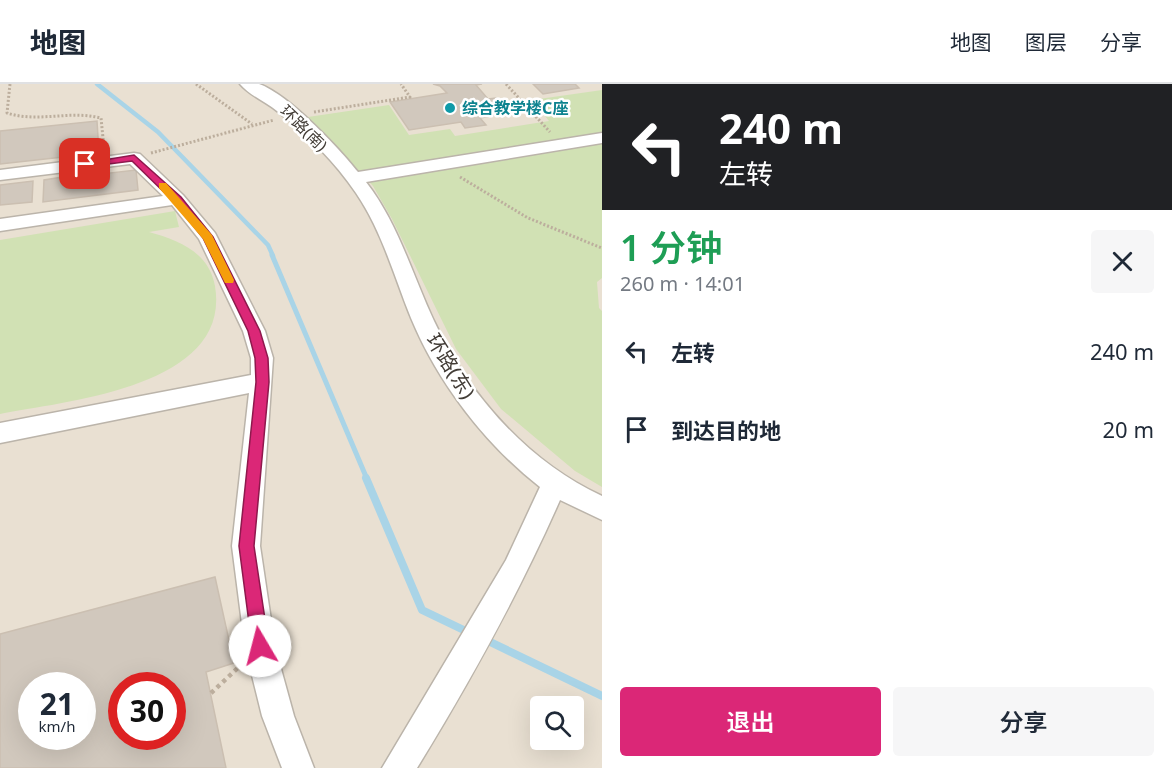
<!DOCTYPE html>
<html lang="zh">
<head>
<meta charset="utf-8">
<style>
  body { margin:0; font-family:"Noto Sans","Noto Sans SC",sans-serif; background:#f6f6f7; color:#1f2937; height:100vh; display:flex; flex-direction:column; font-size:22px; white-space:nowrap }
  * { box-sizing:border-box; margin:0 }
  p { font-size:20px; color:#747a83 }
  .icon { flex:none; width:33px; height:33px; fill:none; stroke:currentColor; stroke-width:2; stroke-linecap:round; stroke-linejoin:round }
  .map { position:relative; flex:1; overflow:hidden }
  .sheet { display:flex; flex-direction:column; background:#fff; width:570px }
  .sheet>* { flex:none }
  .banner { background:#202124; color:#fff; overflow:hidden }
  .controls { position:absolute; left:530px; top:612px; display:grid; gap:12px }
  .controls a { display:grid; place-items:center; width:54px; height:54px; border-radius:6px; background:#fff; box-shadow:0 6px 24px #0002; font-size:30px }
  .speed { position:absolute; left:18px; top:588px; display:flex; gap:12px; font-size:30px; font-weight:700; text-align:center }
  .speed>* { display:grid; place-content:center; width:78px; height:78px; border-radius:50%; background:#fff; box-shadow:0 6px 24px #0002; line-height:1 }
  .speed small { font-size:15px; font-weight:400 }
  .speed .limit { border:9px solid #d22; background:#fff; color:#111 }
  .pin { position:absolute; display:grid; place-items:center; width:51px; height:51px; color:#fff; margin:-26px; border-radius:12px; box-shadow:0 3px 9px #0006 }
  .me { position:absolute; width:66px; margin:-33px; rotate:352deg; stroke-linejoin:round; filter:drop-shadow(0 0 4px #0008) }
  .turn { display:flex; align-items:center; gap:21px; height:126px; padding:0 18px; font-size:27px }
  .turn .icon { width:78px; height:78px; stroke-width:2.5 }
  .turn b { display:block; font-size:42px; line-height:51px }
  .round { display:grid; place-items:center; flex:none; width:63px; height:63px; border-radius:6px; background:#f6f6f7 }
  .headline { display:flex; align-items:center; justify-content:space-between; height:102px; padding:0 18px }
  h1 { font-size:36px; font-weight:600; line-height:45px; color:#1e9e55 }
  .primary-button { display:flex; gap:12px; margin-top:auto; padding:12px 18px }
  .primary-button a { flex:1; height:69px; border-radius:6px; background:#db2777; color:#fff; font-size:24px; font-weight:600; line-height:69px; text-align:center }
  .primary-button a+a { background:#f6f6f7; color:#1f2937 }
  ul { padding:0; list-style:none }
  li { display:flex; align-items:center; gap:18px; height:78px; padding:0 18px }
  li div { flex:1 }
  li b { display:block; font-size:22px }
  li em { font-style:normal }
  header { display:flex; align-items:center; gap:36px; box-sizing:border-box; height:84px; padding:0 30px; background:#fff; border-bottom:2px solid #e0e1e3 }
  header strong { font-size:28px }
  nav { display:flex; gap:33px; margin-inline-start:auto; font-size:21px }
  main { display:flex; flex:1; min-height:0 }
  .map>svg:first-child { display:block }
</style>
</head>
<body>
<header>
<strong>地图</strong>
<nav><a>地图</a><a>图层</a><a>分享</a></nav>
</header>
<main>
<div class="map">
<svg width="602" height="684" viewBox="0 0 602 684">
  <rect width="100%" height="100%" fill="#f1ede7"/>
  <path fill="#e9e0d2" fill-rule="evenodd" d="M 0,0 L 602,0 L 602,684 L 0,684 ZM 32,602 L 82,602 L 82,652 L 32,652 ZM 122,602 L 172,602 L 172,652 L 122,652 ZM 540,622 L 573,622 L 573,656 L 540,656 Z"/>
  <path fill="#d1e1b4" d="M 602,6 L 602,194 L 597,198 L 599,224 L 602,227 L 602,403 L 575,387 L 501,325 L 456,265 L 392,135 L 373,102 L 308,33 L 389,21 L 409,51 L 450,45 L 455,52 L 549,37 L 532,16 Z
    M 175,127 L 179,143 L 149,148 C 178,156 209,168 215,202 C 232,303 67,317 0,330 L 0,156 Z"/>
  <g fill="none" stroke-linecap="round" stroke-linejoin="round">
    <path stroke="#a9d4e7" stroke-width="4.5" d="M 97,0 L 158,48 L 268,161 L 273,172"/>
    <path stroke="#a9d4e7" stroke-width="5" d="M 272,171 L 367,395"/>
    <path stroke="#a9d4e7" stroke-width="8" d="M 366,394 L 422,526 L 472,550
      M 484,555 L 602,612"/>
  </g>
  <path fill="#d1c8bd" stroke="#cbbfb1" stroke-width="1.5" fill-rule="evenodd" d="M 433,0 L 482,0 L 476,1 L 488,15 L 496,14 L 510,29 L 480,34 L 486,41 L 465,44 L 461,38 L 409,46 L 390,18 L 447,9 L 440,2 Z
    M 533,0 L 575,0 L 579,4 L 543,10 Z
    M 97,37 L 99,69 L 0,80 L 0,47 Z
    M 136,86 L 138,106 L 43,118 L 44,96 L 102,87 L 102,90 Z
    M 33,97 L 32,118 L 0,121 L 0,101 Z
    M 215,493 L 234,579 L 206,588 L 226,684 L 0,684 L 0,550 ZM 32,602 L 82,602 L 82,652 L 32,652 ZM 122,602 L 172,602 L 172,652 L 122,652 Z"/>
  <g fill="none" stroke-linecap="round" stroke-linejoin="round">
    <defs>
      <path id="minor" d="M 240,0 C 246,0 254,0 259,0 C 288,10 339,64 358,88 L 602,49 L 602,59 L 366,98 C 398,139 412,190 434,237 C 468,310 528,378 602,412 L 602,436 L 560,416 C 518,511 471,596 417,684 L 382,684 L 506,476 L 540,403 C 485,360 438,299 411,234 C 394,192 382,147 356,109 C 335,78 307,50 277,27 C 266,18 249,11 240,0 Z
        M 134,69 L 140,70 L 183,111 L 215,149 L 265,247 L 273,274 L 260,462 L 275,563 L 294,632 L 314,684 L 282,684 L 262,632 L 245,563 L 232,462 L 249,309 L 0,359 L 0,339 L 251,291 L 251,274 L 243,247 L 199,155 L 172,121 L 0,147 L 0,135 L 163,112 L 130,80 L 0,96 L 0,86 Z"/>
    </defs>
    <use href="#minor" stroke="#bbb4aa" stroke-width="3"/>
    <path stroke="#bcae9d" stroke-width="3" stroke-dasharray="2 2" stroke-linecap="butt" d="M 10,0 L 7,29 C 38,39 69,26 101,34 L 104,64
      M 196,0 L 252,40
      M 506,0 L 550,48
      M 314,28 L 410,13 L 401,0
      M 151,69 L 274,36
      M 460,93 L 528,134 L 602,164"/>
    <path stroke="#bcae9d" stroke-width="4.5" stroke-dasharray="4 4" stroke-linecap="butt" d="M 211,609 L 241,581"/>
    <use href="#minor" fill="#fff" fill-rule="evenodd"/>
  </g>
  <path fill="#db2777" stroke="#8e194d" stroke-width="1.5" d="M 134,71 L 181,113 L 213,153 L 260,247 L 268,274 L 269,298 L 254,462 L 269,562 L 266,568 L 260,571 L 254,568 L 252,562 L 239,462 L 256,298 L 255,274 L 248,247 L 203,154 L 174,118 L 132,77 L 85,83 L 80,80 Z"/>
  <path fill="#f59e0b" d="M 159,99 L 166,99 L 212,151 L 234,196 L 233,199 L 225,199 L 203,155 L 159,104 Z"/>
  <circle fill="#0f9aa8" stroke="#fff" stroke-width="2" cx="450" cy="24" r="6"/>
  <g text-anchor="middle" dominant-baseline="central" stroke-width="5" stroke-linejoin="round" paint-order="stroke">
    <g font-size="16" font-weight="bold" fill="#0d838f" stroke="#fff" text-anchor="start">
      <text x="462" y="24">综合教学楼C座</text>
    </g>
    <g font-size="16" fill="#433d37" stroke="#fff">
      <text transform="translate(304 44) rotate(44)">环路(南)</text>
    </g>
    <g font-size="20" fill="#433d37" stroke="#fff">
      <text transform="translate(451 282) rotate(58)">环路(东)</text>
    </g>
  </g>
</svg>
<div class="controls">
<a><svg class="icon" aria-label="search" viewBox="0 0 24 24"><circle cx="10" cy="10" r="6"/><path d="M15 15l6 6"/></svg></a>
</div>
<div class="speed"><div>21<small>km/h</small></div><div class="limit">30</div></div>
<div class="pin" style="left:85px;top:80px;background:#d93025"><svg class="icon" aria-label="arrive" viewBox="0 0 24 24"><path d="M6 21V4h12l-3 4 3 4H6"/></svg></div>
<svg class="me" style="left:260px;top:562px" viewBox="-20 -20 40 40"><circle r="19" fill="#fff"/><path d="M0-13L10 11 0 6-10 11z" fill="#db2777"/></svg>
</div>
<section class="sheet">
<div class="banner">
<div class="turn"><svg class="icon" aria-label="left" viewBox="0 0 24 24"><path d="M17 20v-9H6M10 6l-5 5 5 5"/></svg><div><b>240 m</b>左转</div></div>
</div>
<div class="headline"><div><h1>1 分钟</h1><p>260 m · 14:01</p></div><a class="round"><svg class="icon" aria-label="close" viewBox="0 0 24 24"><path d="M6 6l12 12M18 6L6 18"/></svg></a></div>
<ul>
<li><svg class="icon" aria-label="left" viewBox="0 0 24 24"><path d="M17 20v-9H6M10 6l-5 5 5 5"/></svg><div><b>左转</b></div><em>240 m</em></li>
<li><svg class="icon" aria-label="arrive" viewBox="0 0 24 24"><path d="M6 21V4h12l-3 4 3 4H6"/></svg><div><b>到达目的地</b></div><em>20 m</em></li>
</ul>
<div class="primary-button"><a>退出</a><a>分享</a></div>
</section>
</main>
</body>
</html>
